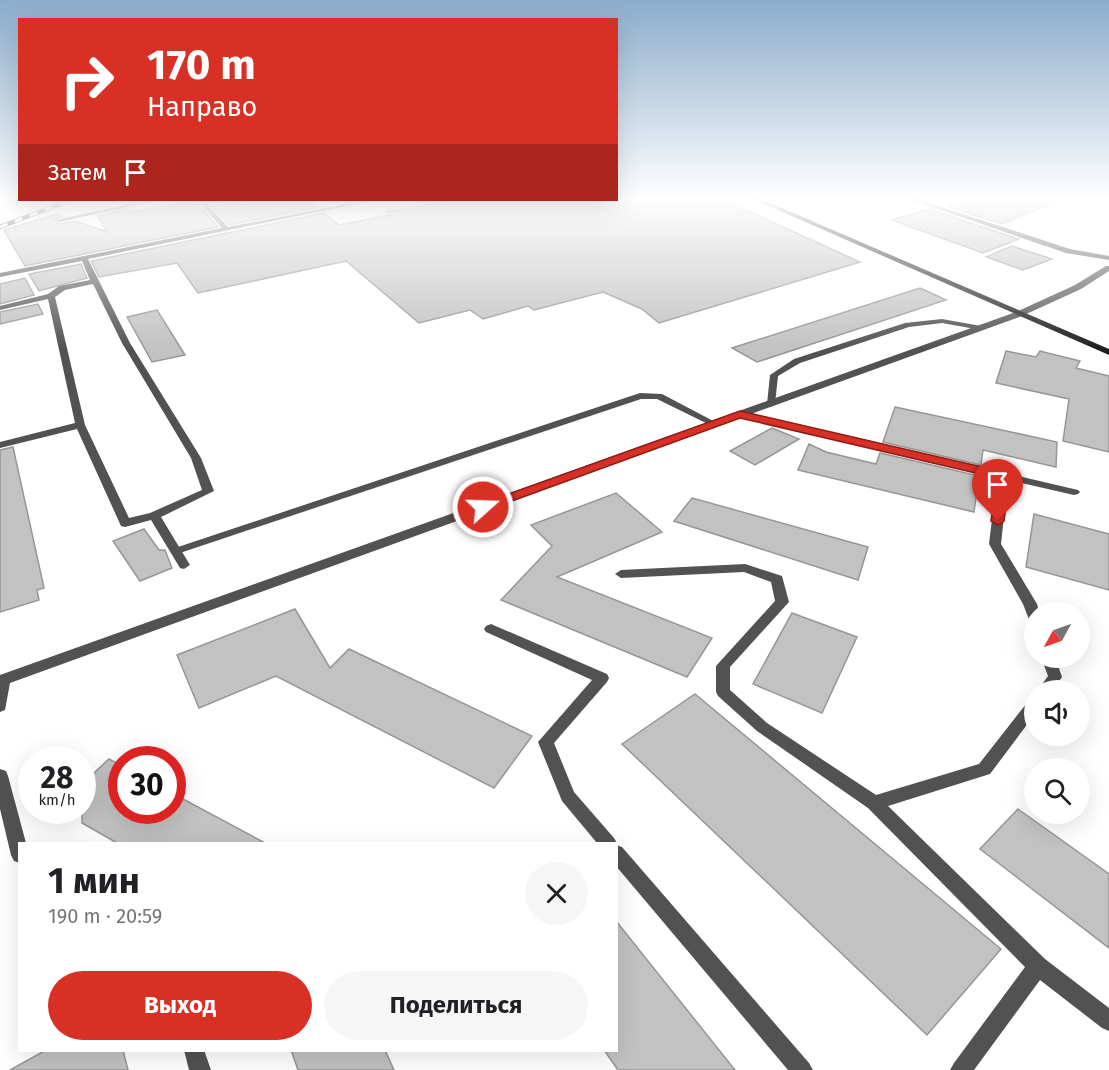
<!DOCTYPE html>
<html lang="ru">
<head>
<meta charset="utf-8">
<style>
  body { margin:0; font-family:"Fira Sans",sans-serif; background:#f6f6f6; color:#202124; height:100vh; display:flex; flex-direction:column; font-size:22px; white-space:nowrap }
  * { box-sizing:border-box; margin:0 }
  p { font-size:20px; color:#757577 }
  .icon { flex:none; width:33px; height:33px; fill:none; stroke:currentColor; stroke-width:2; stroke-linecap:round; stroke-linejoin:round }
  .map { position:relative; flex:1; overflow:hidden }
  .panel { position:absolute; left:18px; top:842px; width:600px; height:210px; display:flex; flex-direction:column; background:#fff; border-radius:0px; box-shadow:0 6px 24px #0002 }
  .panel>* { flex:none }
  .guide { position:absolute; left:18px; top:18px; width:600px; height:183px; border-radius:0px; box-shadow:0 6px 24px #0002; background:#d93025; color:#fff; overflow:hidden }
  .needle { width:39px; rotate:230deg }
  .controls { position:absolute; left:1024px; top:602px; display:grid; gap:12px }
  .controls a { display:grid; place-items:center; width:66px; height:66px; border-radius:50%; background:#fff; box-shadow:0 6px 24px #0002; font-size:30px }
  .speed { position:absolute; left:18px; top:746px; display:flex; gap:12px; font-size:30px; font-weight:700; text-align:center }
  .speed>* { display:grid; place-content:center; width:78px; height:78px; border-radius:50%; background:#fff; box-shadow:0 6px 24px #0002; line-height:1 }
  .speed small { font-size:15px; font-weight:400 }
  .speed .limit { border:9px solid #d22; background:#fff; color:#111 }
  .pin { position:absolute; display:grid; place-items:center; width:51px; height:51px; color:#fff; margin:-62px -26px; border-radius:50% 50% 50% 0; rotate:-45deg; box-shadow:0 0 6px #0007 }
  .pin .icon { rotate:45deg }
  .me { position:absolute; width:66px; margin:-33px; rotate:70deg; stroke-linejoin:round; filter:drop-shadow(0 0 4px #0008) }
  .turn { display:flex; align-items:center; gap:21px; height:126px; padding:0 30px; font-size:27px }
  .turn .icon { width:78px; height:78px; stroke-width:2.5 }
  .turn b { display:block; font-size:42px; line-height:51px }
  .then { display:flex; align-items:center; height:57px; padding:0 30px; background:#0003; gap:12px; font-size:22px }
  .round { display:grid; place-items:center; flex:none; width:63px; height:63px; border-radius:32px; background:#f6f6f6 }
  .summary { display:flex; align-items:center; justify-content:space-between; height:102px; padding:0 30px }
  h1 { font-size:36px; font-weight:700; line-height:45px }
  .primary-button { display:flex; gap:12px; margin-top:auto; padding:12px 30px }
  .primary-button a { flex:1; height:69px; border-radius:36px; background:#d93025; color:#fff; font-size:24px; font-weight:700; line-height:69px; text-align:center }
  .primary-button a+a { background:#f6f6f6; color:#202124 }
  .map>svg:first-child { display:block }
</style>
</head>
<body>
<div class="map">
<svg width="1109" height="1070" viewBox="0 0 1109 1070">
  <rect width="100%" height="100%" fill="#fff"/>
  <path fill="#c2c2c2" stroke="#969696" stroke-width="1.5" d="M 722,199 L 860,262 L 659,323 L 642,309 L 603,292 L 534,310 L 528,306 L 483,319 L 470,310 L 419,323 L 346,261 L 198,293 L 177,263 L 99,277 L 91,261 L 324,213 L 339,225 L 390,215 L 386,212 L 451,200 Z
    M 970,199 L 1061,199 L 1002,224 L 949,207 Z
    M 248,200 L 307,200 L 317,207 L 229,225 L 212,206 Z
    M 195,201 L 218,227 L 25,266 L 4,230 L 57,214 L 63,216 L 54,219 L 58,224 L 76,221 L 107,232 L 98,216 L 127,209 L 131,212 Z
    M 929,209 L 1019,239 L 983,253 L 892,220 Z
    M 1012,246 L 1052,259 L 1023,270 L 986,257 Z
    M 81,264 L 87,278 L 39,291 L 29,274 Z
    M 25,278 L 34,295 L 0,304 L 0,284 Z
    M 920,288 L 946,300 L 757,362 L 732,348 Z
    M 38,304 L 43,314 L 0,324 L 0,312 Z
    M 157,310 L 185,355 L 152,362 L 127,317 Z
    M 1006,351 L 1036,357 L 1040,351 L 1080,361 L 1076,368 L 1109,376 L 1109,452 L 1063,441 L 1069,399 L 996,383 Z
    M 895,407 L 1057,442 L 1056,467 L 983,450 L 981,465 L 883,442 Z
    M 772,428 L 799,439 L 755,465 L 730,451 Z
    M 809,444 L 826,452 L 876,464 L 880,453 L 979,476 L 974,512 L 798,470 Z
    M 13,447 L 44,588 L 37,590 L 39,600 L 0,612 L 0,450 Z
    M 616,493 L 662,532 L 557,577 L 712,638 L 687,677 L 501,600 L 552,546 L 531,525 Z
    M 692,498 L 868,547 L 858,580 L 674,521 Z
    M 1034,514 L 1109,534 L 1109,590 L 1026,567 Z
    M 144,529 L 159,550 L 165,550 L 172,568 L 140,581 L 113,541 Z
    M 295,609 L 330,668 L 349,649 L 532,736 L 494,788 L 276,676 L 199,708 L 177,655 Z
    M 792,613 L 857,637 L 822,713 L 753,684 Z
    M 695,694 L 1001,949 L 927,1035 L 622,744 Z
    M 109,759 L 122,766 L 122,810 L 172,810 L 172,793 L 265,843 L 117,843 L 82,823 L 82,784 Z
    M 1018,809 L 1109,874 L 1109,948 L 980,849 Z
    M 616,921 L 735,1070 L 618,1070 L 604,1050 L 616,1050 Z
    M 46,1050 L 123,1050 L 128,1070 L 10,1070 Z
    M 291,1050 L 385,1050 L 394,1070 L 298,1070 Z"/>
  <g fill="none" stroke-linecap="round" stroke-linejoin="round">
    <path fill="#525252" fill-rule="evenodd" d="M 942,319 L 981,326 L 985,328 L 981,330 L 942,323 L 909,327 L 800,363 L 778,376 L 775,404 L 771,407 L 767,404 L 770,375 L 794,359 L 905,323 Z
      M 640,393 L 662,394 L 719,424 L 718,426 L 712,426 L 657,399 L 641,399 L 180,553 L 172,553 L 171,551 L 172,549 Z"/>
    <path fill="#525252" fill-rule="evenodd" d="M 908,199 L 917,199 L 1070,249 L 1109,256 L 1109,260 L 1066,253 Z
      M 148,200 L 158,200 L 59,222 L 56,220 Z
      M 197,200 L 228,200 L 225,202 L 207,204 L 228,227 L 366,200 L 376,200 L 88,259 L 130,343 L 201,458 L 214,491 L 161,517 L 190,565 L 184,569 L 180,568 L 151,520 L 125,527 L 121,526 L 77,429 L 0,448 L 0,442 L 75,423 L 48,299 L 0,310 L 0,306 L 48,294 L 59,286 L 90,280 L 82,261 L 0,277 L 0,273 L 222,228 ZM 93,284 L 122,343 L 191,458 L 202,490 L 150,513 L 129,518 L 85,425 L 55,297 L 65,290 Z
      M 1106,266 L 1109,266 L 1109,271 L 1081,289 L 1022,316 L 751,414 L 1078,490 L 1080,492 L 1078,494 L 1074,495 L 1008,480 L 1001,544 L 1037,604 L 1039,612 L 1035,612 L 1035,624 L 1030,622 L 1023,604 L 989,544 L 997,478 L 741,418 L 10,683 L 5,710 L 0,712 L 0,675 L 1016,312 L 1075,285 Z
      M 745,564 L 782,576 L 789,602 L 730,667 L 730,690 L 767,723 L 876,795 L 979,764 L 1030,699 L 1035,697 L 1035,714 L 990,774 L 888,806 L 1045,959 L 1109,1008 L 1109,1031 L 1102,1028 L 1040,980 L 974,1070 L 950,1070 L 954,1063 L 1025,967 L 868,808 L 757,731 L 718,696 L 716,692 L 716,666 L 775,601 L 771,582 L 744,572 L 621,578 L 615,574 L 621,570 Z
      M 491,624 L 607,674 L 609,678 L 607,682 L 554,743 L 574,792 L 614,838 L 617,843 L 597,843 L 562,801 L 538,742 L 592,680 L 486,632 L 484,629 L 486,626 Z
      M 1041,657 L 1055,657 L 1062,677 L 1053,690 L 1038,690 L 1048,676 Z
      M 0,769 L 6,771 L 8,776 L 26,843 L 20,843 L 20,863 L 14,861 L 11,855 L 0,809 Z
      M 616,845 L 622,847 L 809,1063 L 813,1070 L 788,1070 L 616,866 Z
      M 184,1050 L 204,1050 L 211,1070 L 189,1070 Z"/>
    <path fill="#1f1f1f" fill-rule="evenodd" d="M 753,199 L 761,199 L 1109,349 L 1109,355 Z"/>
    <defs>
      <path id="rail" d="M 0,227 L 71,200"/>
    </defs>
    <use href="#rail" stroke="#000" stroke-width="4.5"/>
    <use href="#rail" stroke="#fff" stroke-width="3" stroke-dasharray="8" stroke-linecap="butt"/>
  </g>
  <linearGradient id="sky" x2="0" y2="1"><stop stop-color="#8baccb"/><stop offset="0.57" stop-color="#fff"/><stop offset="1" stop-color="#fff" stop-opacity="0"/></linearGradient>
  <rect width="1109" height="349" fill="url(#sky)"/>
  <path fill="#d93025" stroke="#8d1f18" stroke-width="1.5" d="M 740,411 L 1008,473 L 1010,476 L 1004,521 L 998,525 L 991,521 L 997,478 L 740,418 L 487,510 L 483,511 L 476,507 L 478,505 Z"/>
</svg>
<div class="controls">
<a><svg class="needle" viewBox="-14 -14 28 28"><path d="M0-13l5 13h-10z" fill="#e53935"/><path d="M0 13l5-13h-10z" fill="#757577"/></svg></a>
<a><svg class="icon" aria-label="sound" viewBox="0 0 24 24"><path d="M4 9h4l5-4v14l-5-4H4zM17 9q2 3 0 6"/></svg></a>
<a><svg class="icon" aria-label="search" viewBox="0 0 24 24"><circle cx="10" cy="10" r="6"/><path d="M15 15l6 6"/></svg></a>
</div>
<div class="speed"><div>28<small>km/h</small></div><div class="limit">30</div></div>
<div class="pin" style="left:998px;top:521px;background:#d93025"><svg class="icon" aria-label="arrive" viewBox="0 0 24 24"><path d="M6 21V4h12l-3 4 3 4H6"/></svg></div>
<svg class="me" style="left:483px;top:507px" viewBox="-20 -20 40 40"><circle r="17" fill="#d93025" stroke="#fff" stroke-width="3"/><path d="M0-11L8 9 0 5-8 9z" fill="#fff"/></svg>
<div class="guide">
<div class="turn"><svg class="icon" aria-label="right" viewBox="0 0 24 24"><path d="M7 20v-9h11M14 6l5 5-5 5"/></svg><div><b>170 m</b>Направо</div></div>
<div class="then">Затем<svg class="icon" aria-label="arrive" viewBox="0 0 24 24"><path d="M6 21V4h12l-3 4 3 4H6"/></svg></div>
</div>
<section class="panel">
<div class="summary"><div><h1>1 мин</h1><p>190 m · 20:59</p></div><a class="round"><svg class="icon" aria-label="close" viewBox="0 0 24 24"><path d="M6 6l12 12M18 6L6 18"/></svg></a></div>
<div class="primary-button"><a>Выход</a><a>Поделиться</a></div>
</section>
</div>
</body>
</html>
